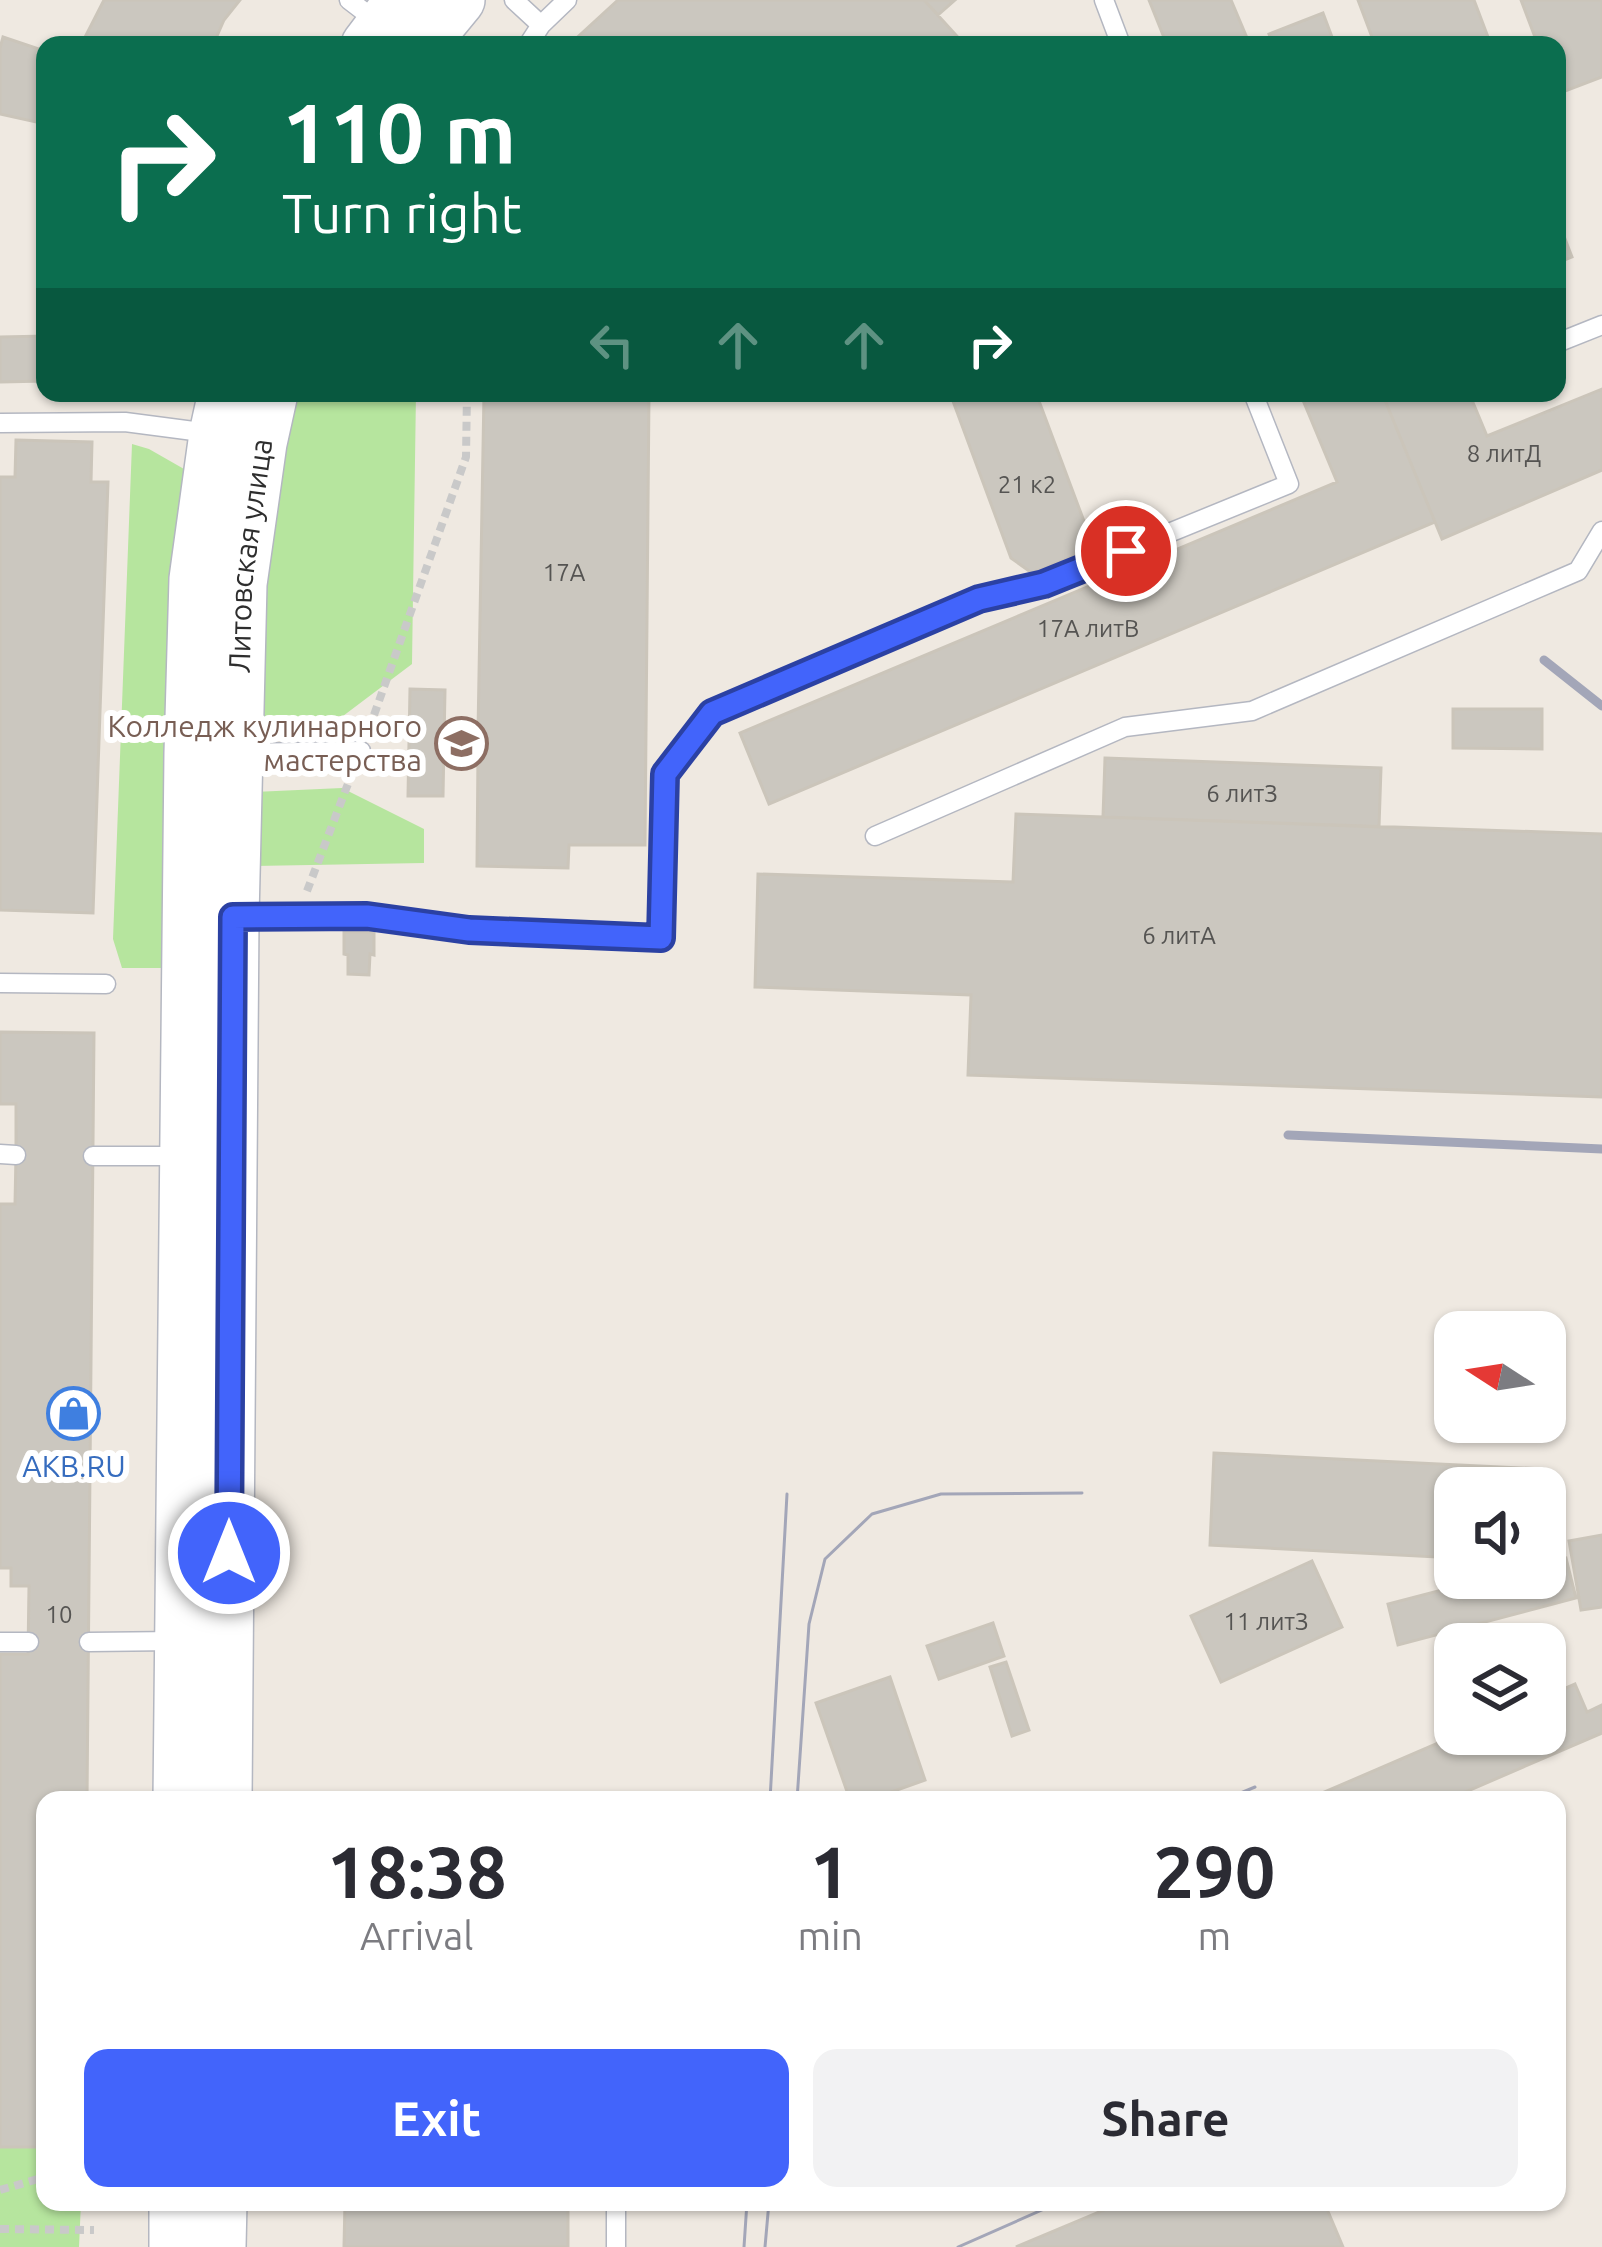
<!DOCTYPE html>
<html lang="en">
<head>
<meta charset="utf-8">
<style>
  body { margin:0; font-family:Ubuntu,sans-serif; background:#f2f2f3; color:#2b2b33; height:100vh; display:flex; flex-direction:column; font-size:45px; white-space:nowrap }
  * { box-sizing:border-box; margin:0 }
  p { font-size:39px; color:#7c7c81 }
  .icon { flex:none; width:66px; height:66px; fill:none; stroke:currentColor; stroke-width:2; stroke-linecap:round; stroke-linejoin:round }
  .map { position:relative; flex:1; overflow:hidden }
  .panel { position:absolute; left:36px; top:1791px; width:1530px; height:420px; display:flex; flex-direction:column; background:#fff; border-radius:24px; box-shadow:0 3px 9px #0004 }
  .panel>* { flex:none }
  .hud { position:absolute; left:36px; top:36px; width:1530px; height:366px; border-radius:24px; box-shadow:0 3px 9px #0004; background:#0b6e4f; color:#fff; overflow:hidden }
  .needle { width:78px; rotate:282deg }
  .buttons { position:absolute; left:1434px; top:1311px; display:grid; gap:24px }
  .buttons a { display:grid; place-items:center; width:132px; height:132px; border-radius:24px; background:#fff; box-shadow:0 3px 9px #0004; font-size:60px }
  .pin { position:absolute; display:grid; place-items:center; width:102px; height:102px; color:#fff; margin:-51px; border:6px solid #fff; border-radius:50%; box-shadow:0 3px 12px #0007 }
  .me { position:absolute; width:132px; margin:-66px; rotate:0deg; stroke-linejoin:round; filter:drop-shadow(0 0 9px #0008) }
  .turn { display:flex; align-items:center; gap:42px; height:252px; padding:0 48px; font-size:54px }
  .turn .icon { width:156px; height:156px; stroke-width:2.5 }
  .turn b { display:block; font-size:84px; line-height:102px }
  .lanes { display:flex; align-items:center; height:114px; padding:0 48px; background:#0003; justify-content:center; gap:60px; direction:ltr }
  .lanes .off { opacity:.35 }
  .eta { display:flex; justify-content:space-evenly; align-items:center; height:204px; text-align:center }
  .eta b { font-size:72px; font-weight:700; line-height:84px }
  .cta { display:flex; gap:24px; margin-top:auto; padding:24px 48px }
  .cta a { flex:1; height:138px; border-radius:24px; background:#4264fb; color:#fff; font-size:48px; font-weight:700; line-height:138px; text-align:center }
  .cta a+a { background:#f2f2f3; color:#2b2b33 }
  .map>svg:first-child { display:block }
</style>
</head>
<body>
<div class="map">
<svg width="1602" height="2247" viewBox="0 0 1602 2247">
  <rect width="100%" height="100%" fill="#efe9e1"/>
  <path fill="#b6e59e" d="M 293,393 L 416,393 L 412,664 L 343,716 L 258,717 L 258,605 Z
    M 132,444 L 149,449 L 184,469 L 172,575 L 164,968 L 122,968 L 113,939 Z
    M 342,788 L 424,829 L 424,863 L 252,866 L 253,792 Z
    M 0,2147 L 45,2147 L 45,2202 L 81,2202 L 79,2247 L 0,2247 Z"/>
  <path fill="#cbc7bf" stroke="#cbc5ba" stroke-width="3" d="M 104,0 L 240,0 L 224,20 L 213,45 L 81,45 Z
    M 618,0 L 924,0 L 965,45 L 569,45 Z
    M 924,0 L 955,0 L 938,15 Z
    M 1149,0 L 1231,0 L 1250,45 L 1167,45 Z
    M 1358,0 L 1474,0 L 1491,45 L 1375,45 Z
    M 1521,0 L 1602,0 L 1602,77 L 1557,94 L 1557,45 L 1538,45 Z
    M 1323,13 L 1335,45 L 1273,45 L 1269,34 Z
    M 3,37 L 45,51 L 45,124 L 0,114 L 0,48 Z
    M 1557,218 L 1572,257 L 1557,263 Z
    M 45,336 L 45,381 L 0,382 L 0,337 Z
    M 1602,389 L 1602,470 L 1442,539 L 1382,393 L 1469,393 L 1487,436 Z
    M 484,393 L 649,393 L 645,845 L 569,845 L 568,868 L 477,866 L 478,754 L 444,753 L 444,732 L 478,732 Z
    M 950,393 L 1036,393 L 1094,548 L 1032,573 L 1011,558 Z
    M 1300,393 L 1382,393 L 1435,522 L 769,804 L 740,733 L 1337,482 Z
    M 16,440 L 92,442 L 91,482 L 108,482 L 93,913 L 0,910 L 0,477 L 15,477 Z
    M 410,689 L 445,690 L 443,796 L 408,796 Z
    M 1453,709 L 1542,709 L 1542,749 L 1453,748 Z
    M 1105,758 L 1381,768 L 1379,827 L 1103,817 Z
    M 1016,814 L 1602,834 L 1602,1097 L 968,1075 L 971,995 L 755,987 L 758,874 L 1013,882 Z
    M 344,932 L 374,932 L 374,955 L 370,954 L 369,975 L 348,974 L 348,955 L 344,954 Z
    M 0,1032 L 94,1033 L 87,1800 L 45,1800 L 45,2147 L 0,2147 L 0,1654 L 28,1654 L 29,1586 L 11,1586 L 11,1568 L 0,1568 L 0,1204 L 15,1204 L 16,1155 L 16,1104 L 0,1104 Z
    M 1214,1453 L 1543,1469 L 1542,1488 L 1455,1488 L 1455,1558 L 1210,1545 Z
    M 1602,1535 L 1602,1607 L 1581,1610 L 1569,1541 Z
    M 1566,1558 L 1576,1598 L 1398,1645 L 1388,1604 L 1488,1578 L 1545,1578 L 1545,1563 Z
    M 1312,1561 L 1342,1627 L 1221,1682 L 1191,1616 Z
    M 993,1623 L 1004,1656 L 939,1679 L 927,1646 Z
    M 1006,1662 L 1029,1730 L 1012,1736 L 990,1667 Z
    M 890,1677 L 925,1780 L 869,1800 L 850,1800 L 816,1703 Z
    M 1575,1684 L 1587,1712 L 1602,1705 L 1602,1733 L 1447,1800 L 1306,1800 L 1459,1734 L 1545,1734 L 1545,1697 Z
    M 345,2202 L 568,2202 L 568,2247 L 344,2247 Z
    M 1123,2202 L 1324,2202 L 1343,2247 L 1016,2247 Z"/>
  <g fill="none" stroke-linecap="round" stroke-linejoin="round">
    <defs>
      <path id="lane" d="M 349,0 L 379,23
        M 514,0 L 541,25
        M 1104,0 L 1121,45
        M 528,45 L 541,25 L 567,0
        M 1557,343 L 1602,325
        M 0,423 L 125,422 L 209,433
        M 243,753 L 361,751
        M 875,836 L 1125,727 L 1252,711 L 1578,571 L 1602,531
        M 234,917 L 367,916 L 469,930 L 661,938 L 665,774 L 712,713 L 979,599 L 1044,584 L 1289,484 L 1253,393
        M 0,983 L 106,984
        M 0,1154 L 16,1155
        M 93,1156 L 185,1156
        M 0,1642 L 29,1642
        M 89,1642 L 175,1641
        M 616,2202 L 616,2247"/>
      <g id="secondary">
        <path d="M 367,45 L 401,0"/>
        <path d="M 422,45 L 459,0"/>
        <path d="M 179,1800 L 190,753 L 195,579 L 215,434 L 224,393"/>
        <path id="s1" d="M 226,1800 L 233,917 L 241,584 L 261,443 L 272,393"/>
        <path d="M 175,2202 L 175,2247"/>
        <path d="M 220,2247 L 221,2202"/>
      </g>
    </defs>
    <use href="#lane" stroke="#b4b7c1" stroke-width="21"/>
    <use href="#secondary" stroke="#b4b7c1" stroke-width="54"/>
    <path stroke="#c9c9c9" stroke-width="8" stroke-dasharray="9 6" stroke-linecap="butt" d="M 369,729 L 466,457 L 467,393
      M 307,891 L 351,776
      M 0,2190 L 45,2177
      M 0,2229 L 94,2230"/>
    <use href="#lane" stroke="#fff" stroke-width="18"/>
    <use href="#secondary" stroke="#fff" stroke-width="51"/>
    <path stroke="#a3a6b8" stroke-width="3" d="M 770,1800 L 787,1494
      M 797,1800 L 809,1624 L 825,1559 L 872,1514 L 941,1494 L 1082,1493
      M 1224,1800 L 1255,1787
      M 744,2247 L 747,2202
      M 765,2247 L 769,2202
      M 958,2247 L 1060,2202"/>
    <path stroke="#a3a6b8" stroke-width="9" d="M 1544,660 L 1602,706
      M 1288,1135 L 1602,1149"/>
  </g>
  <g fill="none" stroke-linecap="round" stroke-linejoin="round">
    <defs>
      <path id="route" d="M 229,1553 L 233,917 L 367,916 L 469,930 L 661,938 L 665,774 L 712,713 L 979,599 L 1044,584 L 1126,551"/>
    </defs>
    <use href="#route" stroke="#2b41a3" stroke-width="30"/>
    <use href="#route" stroke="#4264fb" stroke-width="21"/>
  </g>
  <defs>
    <symbol id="university-ring" viewBox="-11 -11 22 22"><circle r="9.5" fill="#fff" stroke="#8d6e63" stroke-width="1.5"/><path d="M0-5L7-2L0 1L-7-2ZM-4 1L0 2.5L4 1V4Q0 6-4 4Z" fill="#8d6e63"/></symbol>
    <symbol id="shop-ring" viewBox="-11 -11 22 22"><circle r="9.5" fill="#fff" stroke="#3f7fe0" stroke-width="1.5"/><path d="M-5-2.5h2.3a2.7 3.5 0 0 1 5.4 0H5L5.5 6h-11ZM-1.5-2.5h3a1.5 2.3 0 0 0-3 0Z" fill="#3f7fe0"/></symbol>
  </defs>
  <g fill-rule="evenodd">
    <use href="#university-ring" x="432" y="714" width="59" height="59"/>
    <use href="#shop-ring" x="44" y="1384" width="59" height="59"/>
  </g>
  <g text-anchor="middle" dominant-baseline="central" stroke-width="12" stroke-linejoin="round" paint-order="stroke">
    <g font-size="24" fill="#555452">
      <text x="1504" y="453">8 литД</text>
      <text x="1027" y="484">21 к2</text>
      <text x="564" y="572">17А</text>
      <text x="1088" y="628">17А литВ</text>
      <text x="1242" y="793">6 литЗ</text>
      <text x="1179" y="935">6 литА</text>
      <text x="59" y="1614">10</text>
      <text x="1266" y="1621">11 литЗ</text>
    </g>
    <g font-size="30" fill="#2e2e2e" stroke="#fff">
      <text stroke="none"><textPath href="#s1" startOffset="1245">Литовская улица</textPath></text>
    </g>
    <g font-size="30" fill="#785e54" stroke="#fff" text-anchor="end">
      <text x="422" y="726">Колледж кулинарного<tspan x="422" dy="34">мастерства</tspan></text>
    </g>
    <g font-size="30" fill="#366cbe" stroke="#fff">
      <text x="74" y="1466">AKB.RU</text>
    </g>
  </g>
</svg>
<div class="buttons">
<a><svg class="needle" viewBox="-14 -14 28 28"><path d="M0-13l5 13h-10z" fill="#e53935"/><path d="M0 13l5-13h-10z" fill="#7c7c81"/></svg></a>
<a><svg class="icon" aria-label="sound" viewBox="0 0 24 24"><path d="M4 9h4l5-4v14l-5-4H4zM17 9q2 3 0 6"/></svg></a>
<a><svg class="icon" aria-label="layers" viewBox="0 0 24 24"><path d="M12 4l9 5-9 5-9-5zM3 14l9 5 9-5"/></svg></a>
</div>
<div class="pin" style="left:1126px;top:551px;background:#d93025"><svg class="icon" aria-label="arrive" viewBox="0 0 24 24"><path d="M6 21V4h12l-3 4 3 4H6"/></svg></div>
<svg class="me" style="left:229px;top:1553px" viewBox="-20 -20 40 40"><circle r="17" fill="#4264fb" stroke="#fff" stroke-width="3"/><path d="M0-11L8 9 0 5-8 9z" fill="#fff"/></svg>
<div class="hud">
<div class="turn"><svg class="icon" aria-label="right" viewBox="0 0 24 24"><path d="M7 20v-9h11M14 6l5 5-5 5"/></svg><div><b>110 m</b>Turn right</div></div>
<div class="lanes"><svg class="icon off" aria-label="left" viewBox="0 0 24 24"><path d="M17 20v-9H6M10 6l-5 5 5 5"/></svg><svg class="icon off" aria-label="ahead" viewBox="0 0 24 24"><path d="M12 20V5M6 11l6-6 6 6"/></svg><svg class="icon off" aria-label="ahead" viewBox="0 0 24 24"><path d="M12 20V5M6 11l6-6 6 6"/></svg><svg class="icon" aria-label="right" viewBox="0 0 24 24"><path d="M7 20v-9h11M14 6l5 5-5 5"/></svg></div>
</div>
<section class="panel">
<div class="eta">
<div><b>18:38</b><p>Arrival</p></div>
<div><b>1</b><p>min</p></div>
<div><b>290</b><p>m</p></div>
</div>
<div class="cta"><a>Exit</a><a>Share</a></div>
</section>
</div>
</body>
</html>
